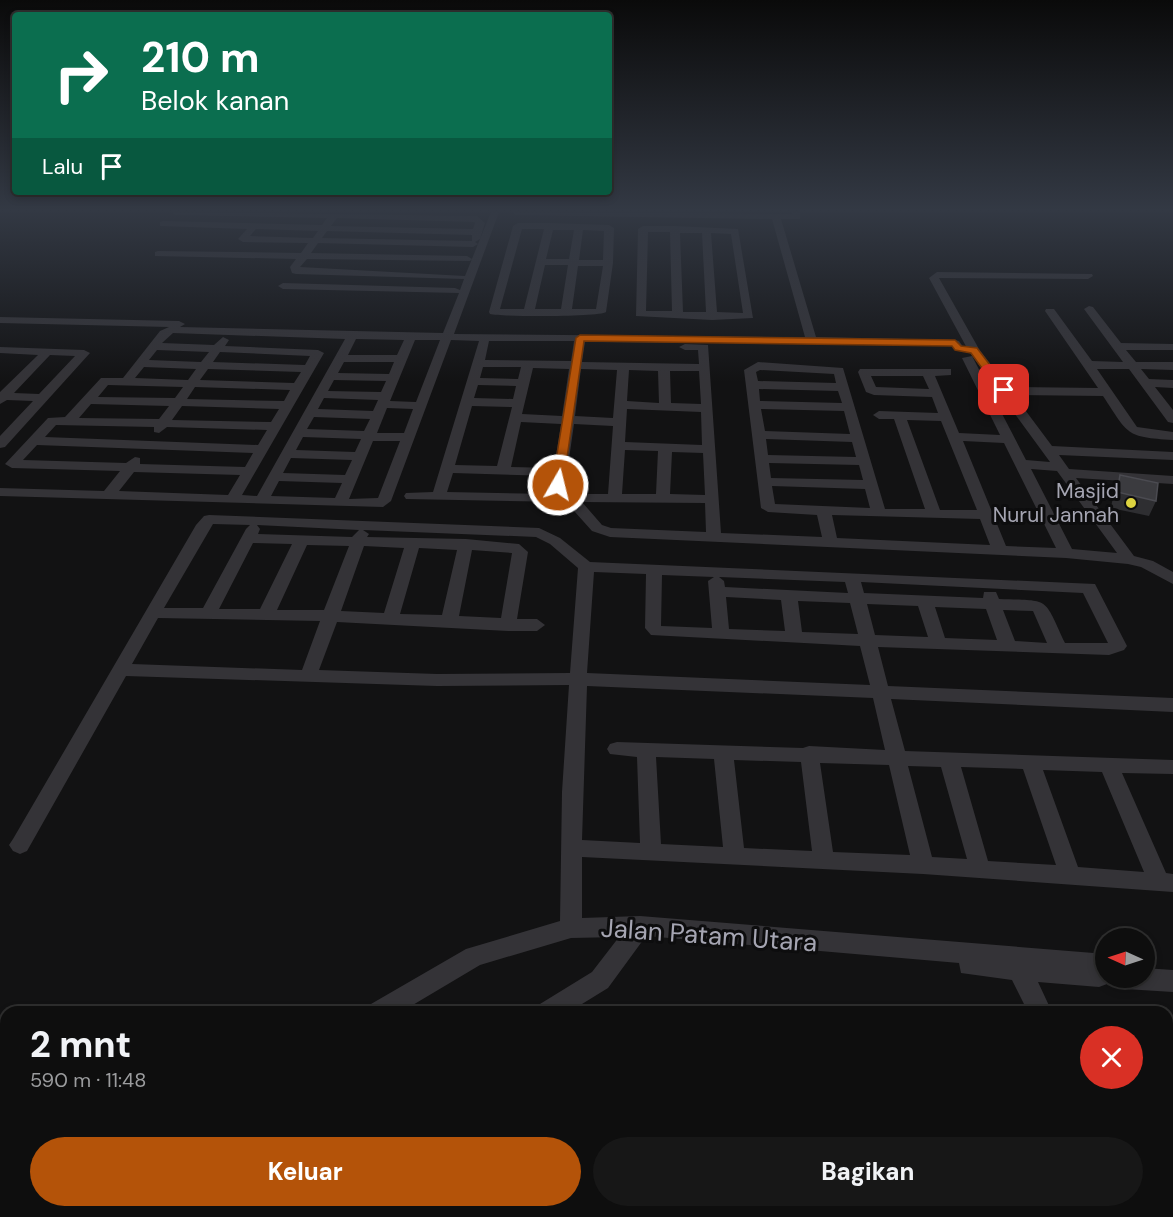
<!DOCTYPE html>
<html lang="id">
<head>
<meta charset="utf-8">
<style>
  body { margin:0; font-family:"DM Sans",sans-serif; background:#171717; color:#f1f3f6; height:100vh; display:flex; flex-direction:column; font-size:22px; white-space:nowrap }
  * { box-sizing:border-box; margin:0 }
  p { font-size:20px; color:#9b9c9e }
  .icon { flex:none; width:33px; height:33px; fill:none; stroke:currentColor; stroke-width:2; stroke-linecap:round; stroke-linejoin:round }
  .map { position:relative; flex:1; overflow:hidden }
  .panel { position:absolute; left:0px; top:1006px; width:1173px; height:212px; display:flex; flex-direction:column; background:#0e0e0e; border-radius:18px 18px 0 0; box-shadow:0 3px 9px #0003,0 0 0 2px #2e2e2e }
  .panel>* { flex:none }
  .top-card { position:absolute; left:12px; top:12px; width:600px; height:183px; border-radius:6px; box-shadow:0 3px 9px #0003,0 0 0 2px #2e2e2e; background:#0b6e4f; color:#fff; overflow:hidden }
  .needle { width:39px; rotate:273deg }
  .buttons { position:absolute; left:1095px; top:928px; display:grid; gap:12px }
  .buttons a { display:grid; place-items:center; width:60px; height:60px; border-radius:50%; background:#0e0e0e; box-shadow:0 3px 9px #0003,0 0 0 2px #2e2e2e; font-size:30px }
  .pin { position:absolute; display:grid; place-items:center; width:51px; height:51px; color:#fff; margin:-26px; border-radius:12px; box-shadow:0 3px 9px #0006 }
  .me { position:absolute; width:66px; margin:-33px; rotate:8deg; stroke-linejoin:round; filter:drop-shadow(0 0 4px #0008) }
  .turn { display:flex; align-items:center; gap:21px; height:126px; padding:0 30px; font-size:27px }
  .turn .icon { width:78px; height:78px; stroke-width:2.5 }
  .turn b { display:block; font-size:42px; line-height:51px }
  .then { display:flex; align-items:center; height:57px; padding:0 30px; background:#0003; gap:12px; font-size:22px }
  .round { display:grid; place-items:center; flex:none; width:63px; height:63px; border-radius:32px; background:#171717 }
  .overview { display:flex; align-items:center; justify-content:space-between; height:102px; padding:0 30px }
  h1 { font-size:36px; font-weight:800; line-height:45px }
  .primary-button { display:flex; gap:12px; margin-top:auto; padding:12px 30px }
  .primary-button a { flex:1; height:69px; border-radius:36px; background:#b45309; color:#fff; font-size:24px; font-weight:800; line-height:69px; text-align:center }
  .primary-button a+a { background:#171717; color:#f1f3f6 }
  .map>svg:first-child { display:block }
</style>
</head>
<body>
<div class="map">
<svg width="1173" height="1217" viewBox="0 0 1173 1217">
  <rect width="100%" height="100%" fill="#121213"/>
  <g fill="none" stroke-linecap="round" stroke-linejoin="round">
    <path fill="#343337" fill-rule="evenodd" d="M 171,212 L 477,216 L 485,223 L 480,239 L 475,242 L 478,244 L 473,247 L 318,243 L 311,253 L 467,256 L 472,259 L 470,261 L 307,259 L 300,267 L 465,276 L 491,212 L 499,212 L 454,334 L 805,337 L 772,219 L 516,215 L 512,212 L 792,214 L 792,212 L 800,212 L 800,219 L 781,219 L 816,337 L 955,340 L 959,341 L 964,348 L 958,351 L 951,346 L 903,344 L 585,342 L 582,362 L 699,364 L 698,350 L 685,350 L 679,347 L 685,344 L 708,345 L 721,533 L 822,537 L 817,515 L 768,512 L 761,508 L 744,370 L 758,362 L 843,368 L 885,509 L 925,509 L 894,419 L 879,419 L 873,415 L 879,411 L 938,413 L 932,397 L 874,395 L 866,392 L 858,372 L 860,369 L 951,369 L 951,375 L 935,376 L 959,433 L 1000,435 L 962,358 L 972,356 L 1026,460 L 1050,462 L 968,350 L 929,278 L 937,272 L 1092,274 L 1093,276 L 1088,279 L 939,278 L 979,349 L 1008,387 L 1098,388 L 1045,311 L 1046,309 L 1054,309 L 1092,361 L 1123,362 L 1084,309 L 1089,306 L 1093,307 L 1121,343 L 1173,344 L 1173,350 L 1126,350 L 1136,362 L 1173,362 L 1173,370 L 1141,369 L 1149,379 L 1173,380 L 1173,388 L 1155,387 L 1173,410 L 1173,423 L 1168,422 L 1129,369 L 1097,369 L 1137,427 L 1173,432 L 1173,440 C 1125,437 1129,435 1103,396 L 1014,395 L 1052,446 L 1173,452 L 1173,460 L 1059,455 L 1069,469 L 1173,476 L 1173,484 L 1076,478 L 1134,556 L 1153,561 L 1173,572 L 1173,584 L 1141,567 L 1128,564 L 1066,558 L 610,537 L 592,531 L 566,502 L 406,499 L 404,496 L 406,493 L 433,492 L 479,341 L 451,340 L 391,501 L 383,507 L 0,496 L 0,488 L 104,491 L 120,471 L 12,468 L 5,464 L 48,418 L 65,417 L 101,378 L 123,378 L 160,331 L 169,327 L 0,323 L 0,317 L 179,321 L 185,324 L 180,327 L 443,333 L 459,293 L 283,289 L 278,286 L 283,283 L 455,288 L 460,290 L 464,279 L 296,274 L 292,273 L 290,267 L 296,259 L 155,256 L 155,252 L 158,251 L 301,253 L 308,243 L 243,242 L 238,239 L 247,229 L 160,226 L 160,222 L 163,221 L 322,225 L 327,218 L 175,215 ZM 337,218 L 474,222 L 475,223 L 473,229 L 331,226 ZM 256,229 L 318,231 L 313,238 L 250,236 ZM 327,231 L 472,235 L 472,241 L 322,238 ZM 173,333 L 345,339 L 257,496 L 242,495 L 324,353 L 318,350 L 225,346 L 229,340 L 223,337 L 214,345 L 162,343 ZM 356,339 L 404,340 L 397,355 L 348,355 ZM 415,340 L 440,340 L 416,402 L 390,401 ZM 489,341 L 574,341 L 571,361 L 485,360 ZM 157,350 L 209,352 L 201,362 L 149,360 ZM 220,352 L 310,356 L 305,365 L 213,362 ZM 344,362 L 394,362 L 389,374 L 338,373 ZM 144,367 L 196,369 L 188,380 L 135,378 ZM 483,367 L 521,367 L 518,379 L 480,378 ZM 533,368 L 569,369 L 562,416 L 522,414 ZM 208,369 L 301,372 L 294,383 L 200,380 ZM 581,369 L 617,370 L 613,418 L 575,416 ZM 629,370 L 658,371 L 659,403 L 627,401 ZM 760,370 L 834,374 L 836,383 L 758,381 L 756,372 ZM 670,371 L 699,371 L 701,404 L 671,403 ZM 871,376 L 923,376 L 929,389 L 876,387 ZM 334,380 L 386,381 L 381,392 L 328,391 ZM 108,385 L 183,387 L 175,398 L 98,397 ZM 478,385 L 516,386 L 513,399 L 474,398 ZM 195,387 L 290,390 L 284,401 L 187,399 ZM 759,389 L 838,391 L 842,403 L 760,401 ZM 324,398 L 378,400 L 373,411 L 318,409 ZM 91,404 L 169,406 L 159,419 L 79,418 ZM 182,406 L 279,409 L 271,422 L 172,420 ZM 472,406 L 512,407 L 497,466 L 455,465 ZM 387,408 L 413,409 L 404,433 L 377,433 ZM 627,409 L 701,412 L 702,445 L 625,442 ZM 761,409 L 844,411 L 850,434 L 765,431 ZM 314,417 L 370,419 L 364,431 L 307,429 ZM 907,420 L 941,421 L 977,510 L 940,510 ZM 521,422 L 561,424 L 554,468 L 511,467 ZM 574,424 L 613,426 L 608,494 L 564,494 ZM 56,425 L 154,427 L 154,432 L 159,433 L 167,427 L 267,430 L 258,445 L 45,437 ZM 303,437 L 361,439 L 355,452 L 296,450 ZM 766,439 L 852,442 L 856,457 L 768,455 ZM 373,441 L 400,441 L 378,498 L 349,499 ZM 963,441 L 1004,443 L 1056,548 L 1006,546 ZM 37,445 L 253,453 L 245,467 L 140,464 L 140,458 L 135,457 L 126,463 L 23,460 ZM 625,450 L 658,451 L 656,494 L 622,494 ZM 672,452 L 703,453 L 705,495 L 670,494 ZM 291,458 L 352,460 L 345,475 L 283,473 ZM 769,463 L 859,465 L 863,480 L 771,478 ZM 1031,469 L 1057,471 L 1117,553 L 1072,549 ZM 134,472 L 240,475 L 228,495 L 119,491 ZM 453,473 L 552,476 L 550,494 L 447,492 ZM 279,481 L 342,483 L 335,498 L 271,496 ZM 772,486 L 865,489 L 870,508 L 775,504 ZM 582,502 L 705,503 L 706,532 L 611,528 L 602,525 ZM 832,515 L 980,519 L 990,545 L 837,538 Z
      M 549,223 L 609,225 L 614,228 L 613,263 L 606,312 C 600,317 504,317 490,314 L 489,312 L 513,226 L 518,223 ZM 522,229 L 544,229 L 524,309 L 500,309 ZM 553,230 L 574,230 L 569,259 L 546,259 ZM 583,230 L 604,231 L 603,260 L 579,260 ZM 545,265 L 568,265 L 561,309 L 535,309 ZM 578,266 L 603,266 L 596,309 L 572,309 Z
      M 675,226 L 738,229 L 753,318 L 712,320 L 636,316 L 638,229 L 643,226 ZM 648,232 L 670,232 L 672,311 L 646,311 ZM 680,233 L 702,233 L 706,312 L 683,312 ZM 711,233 L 731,234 L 743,313 L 717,312 Z
      M 0,347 L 84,350 L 90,353 L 5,447 L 0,448 L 0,436 L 33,401 L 7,400 L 0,404 L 0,392 L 38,355 L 0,353 ZM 50,355 L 75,356 L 39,394 L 14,393 Z
      M 209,515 L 539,528 L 560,538 L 590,562 L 1095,584 L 1127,646 L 1124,650 L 1109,655 L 878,647 L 888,686 L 1173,698 L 1173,712 L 891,699 L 905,751 L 1173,760 L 1173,774 L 1122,773 L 1166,873 L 1173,874 L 1173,892 L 923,874 L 582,857 L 582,918 L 640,916 L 1106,954 L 1106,978 L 1110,978 L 1107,984 L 1099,987 L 1038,982 L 1052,1012 L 1028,1012 L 1012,980 L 961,973 L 959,963 L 646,936 L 608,988 L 569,1012 L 537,1012 L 540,1004 L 592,972 L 619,937 L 571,938 L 480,965 L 401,1012 L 368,1012 L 371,1004 L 466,949 L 560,921 L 562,792 L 569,685 L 437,686 L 126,676 L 27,851 L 20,854 L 13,851 L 9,845 L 13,839 L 196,525 L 204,516 ZM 213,524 L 250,525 L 246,529 L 203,608 L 164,608 ZM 257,525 L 359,530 L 352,537 L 258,534 L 260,529 ZM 363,530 L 536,537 L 550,544 L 578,568 L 570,673 L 437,674 L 319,670 L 337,622 L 508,631 L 537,631 L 545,625 L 537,619 L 517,619 L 528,552 L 519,544 L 466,539 L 367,537 L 369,534 ZM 253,543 L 292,544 L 260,609 L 219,609 ZM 307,545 L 349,546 L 324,610 L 277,610 ZM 364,546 L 404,548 L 384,613 L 341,611 ZM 419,548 L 457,550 L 442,615 L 400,614 ZM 472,550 L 512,553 L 501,618 L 459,616 ZM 594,572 L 646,574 L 645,628 L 651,635 L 860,646 L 870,685 L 587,673 ZM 662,575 L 714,577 L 708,581 L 712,628 L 661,626 ZM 719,577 L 845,582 L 848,593 L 725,587 L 724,581 ZM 861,582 L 1083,593 L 1108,643 L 1065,643 C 1043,596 1051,601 999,599 L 996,592 L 984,592 L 983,598 L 864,593 ZM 726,597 L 781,600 L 785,631 L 729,629 ZM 798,601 L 850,603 L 858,634 L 802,632 ZM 867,604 L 918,606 L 928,637 L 875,635 ZM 935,607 L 986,609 L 997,640 L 945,638 ZM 1003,610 L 1033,611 L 1047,643 L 1015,641 ZM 158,618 L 320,621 L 302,670 L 132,664 ZM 587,686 L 873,698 L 885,750 L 809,746 L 803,748 L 617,742 L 610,744 L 607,749 L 610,754 L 637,757 L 640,843 L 582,840 ZM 656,757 L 714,759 L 723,847 L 661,844 ZM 734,760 L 801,762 L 812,851 L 744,848 ZM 820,763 L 889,765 L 910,855 L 833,852 ZM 908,766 L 941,767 L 967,859 L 932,857 ZM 961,767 L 1023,769 L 1056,865 L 988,861 ZM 1043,770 L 1102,772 L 1144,872 L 1078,867 Z
      M 1144,968 L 1173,970 L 1173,992 L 1125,989 L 1117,986 L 1113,978 L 1144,978 Z
      M 1167,1200 L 1173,1205 L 1173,1217 L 1149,1217 L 1147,1212 L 1167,1212 Z
      M 83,1212 L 117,1212 L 115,1217 L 81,1217 Z"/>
  </g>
  <path fill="#2e2e31" d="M 1120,475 L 1156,501 L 1149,516 L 1111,508 L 1114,491 Z"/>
  <path fill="#3b3b3f" stroke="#4b4b51" stroke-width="1.5" d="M 1120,475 L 1158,483 L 1156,501 L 1117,492 Z"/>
  <linearGradient id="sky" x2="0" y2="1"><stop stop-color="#0a0a0a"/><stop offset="0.55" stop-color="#333944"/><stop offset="1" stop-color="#333944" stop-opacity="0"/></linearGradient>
  <rect width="1173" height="382" fill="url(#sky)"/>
  <path fill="#b45309" stroke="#753606" stroke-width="1.5" d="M 580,335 L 955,340 L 961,346 L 977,348 L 1009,390 L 1000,393 L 971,353 L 955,350 L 952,346 L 584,341 L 563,485 L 558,489 L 552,485 L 576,338 Z"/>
  <circle fill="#ddd340" stroke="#0d0d0e" stroke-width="2" cx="1131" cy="503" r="6"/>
  <g text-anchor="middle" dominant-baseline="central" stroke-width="6" stroke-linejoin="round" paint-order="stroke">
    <g font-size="21" fill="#a5a5b2" stroke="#0d0d0e" text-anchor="end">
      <text x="1119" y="491">Masjid<tspan x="1119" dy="24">Nurul Jannah</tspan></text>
    </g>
    <g font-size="26" fill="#a5a5b2" stroke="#0d0d0e">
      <text transform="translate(709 935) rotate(4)">Jalan Patam Utara</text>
    </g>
  </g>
</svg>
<div class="buttons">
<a><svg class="needle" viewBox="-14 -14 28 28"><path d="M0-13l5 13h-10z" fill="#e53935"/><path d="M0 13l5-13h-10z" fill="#9b9c9e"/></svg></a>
</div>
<div class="pin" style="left:1004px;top:390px;background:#d93025"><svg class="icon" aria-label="arrive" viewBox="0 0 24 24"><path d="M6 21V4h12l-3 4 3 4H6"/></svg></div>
<svg class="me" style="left:558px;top:485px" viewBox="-20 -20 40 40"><circle r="17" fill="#b45309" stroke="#fff" stroke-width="3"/><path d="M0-11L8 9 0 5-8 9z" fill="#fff"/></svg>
<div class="top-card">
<div class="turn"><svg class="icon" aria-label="right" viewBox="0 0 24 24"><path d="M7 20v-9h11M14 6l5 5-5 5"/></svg><div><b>210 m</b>Belok kanan</div></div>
<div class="then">Lalu<svg class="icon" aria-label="arrive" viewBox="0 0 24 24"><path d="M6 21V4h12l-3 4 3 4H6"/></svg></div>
</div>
<section class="panel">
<div class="overview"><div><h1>2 mnt</h1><p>590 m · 11:48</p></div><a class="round" style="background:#d93025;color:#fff"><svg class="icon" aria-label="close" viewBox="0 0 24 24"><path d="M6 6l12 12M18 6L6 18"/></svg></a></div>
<div class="primary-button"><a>Keluar</a><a>Bagikan</a></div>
</section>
</div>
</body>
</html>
